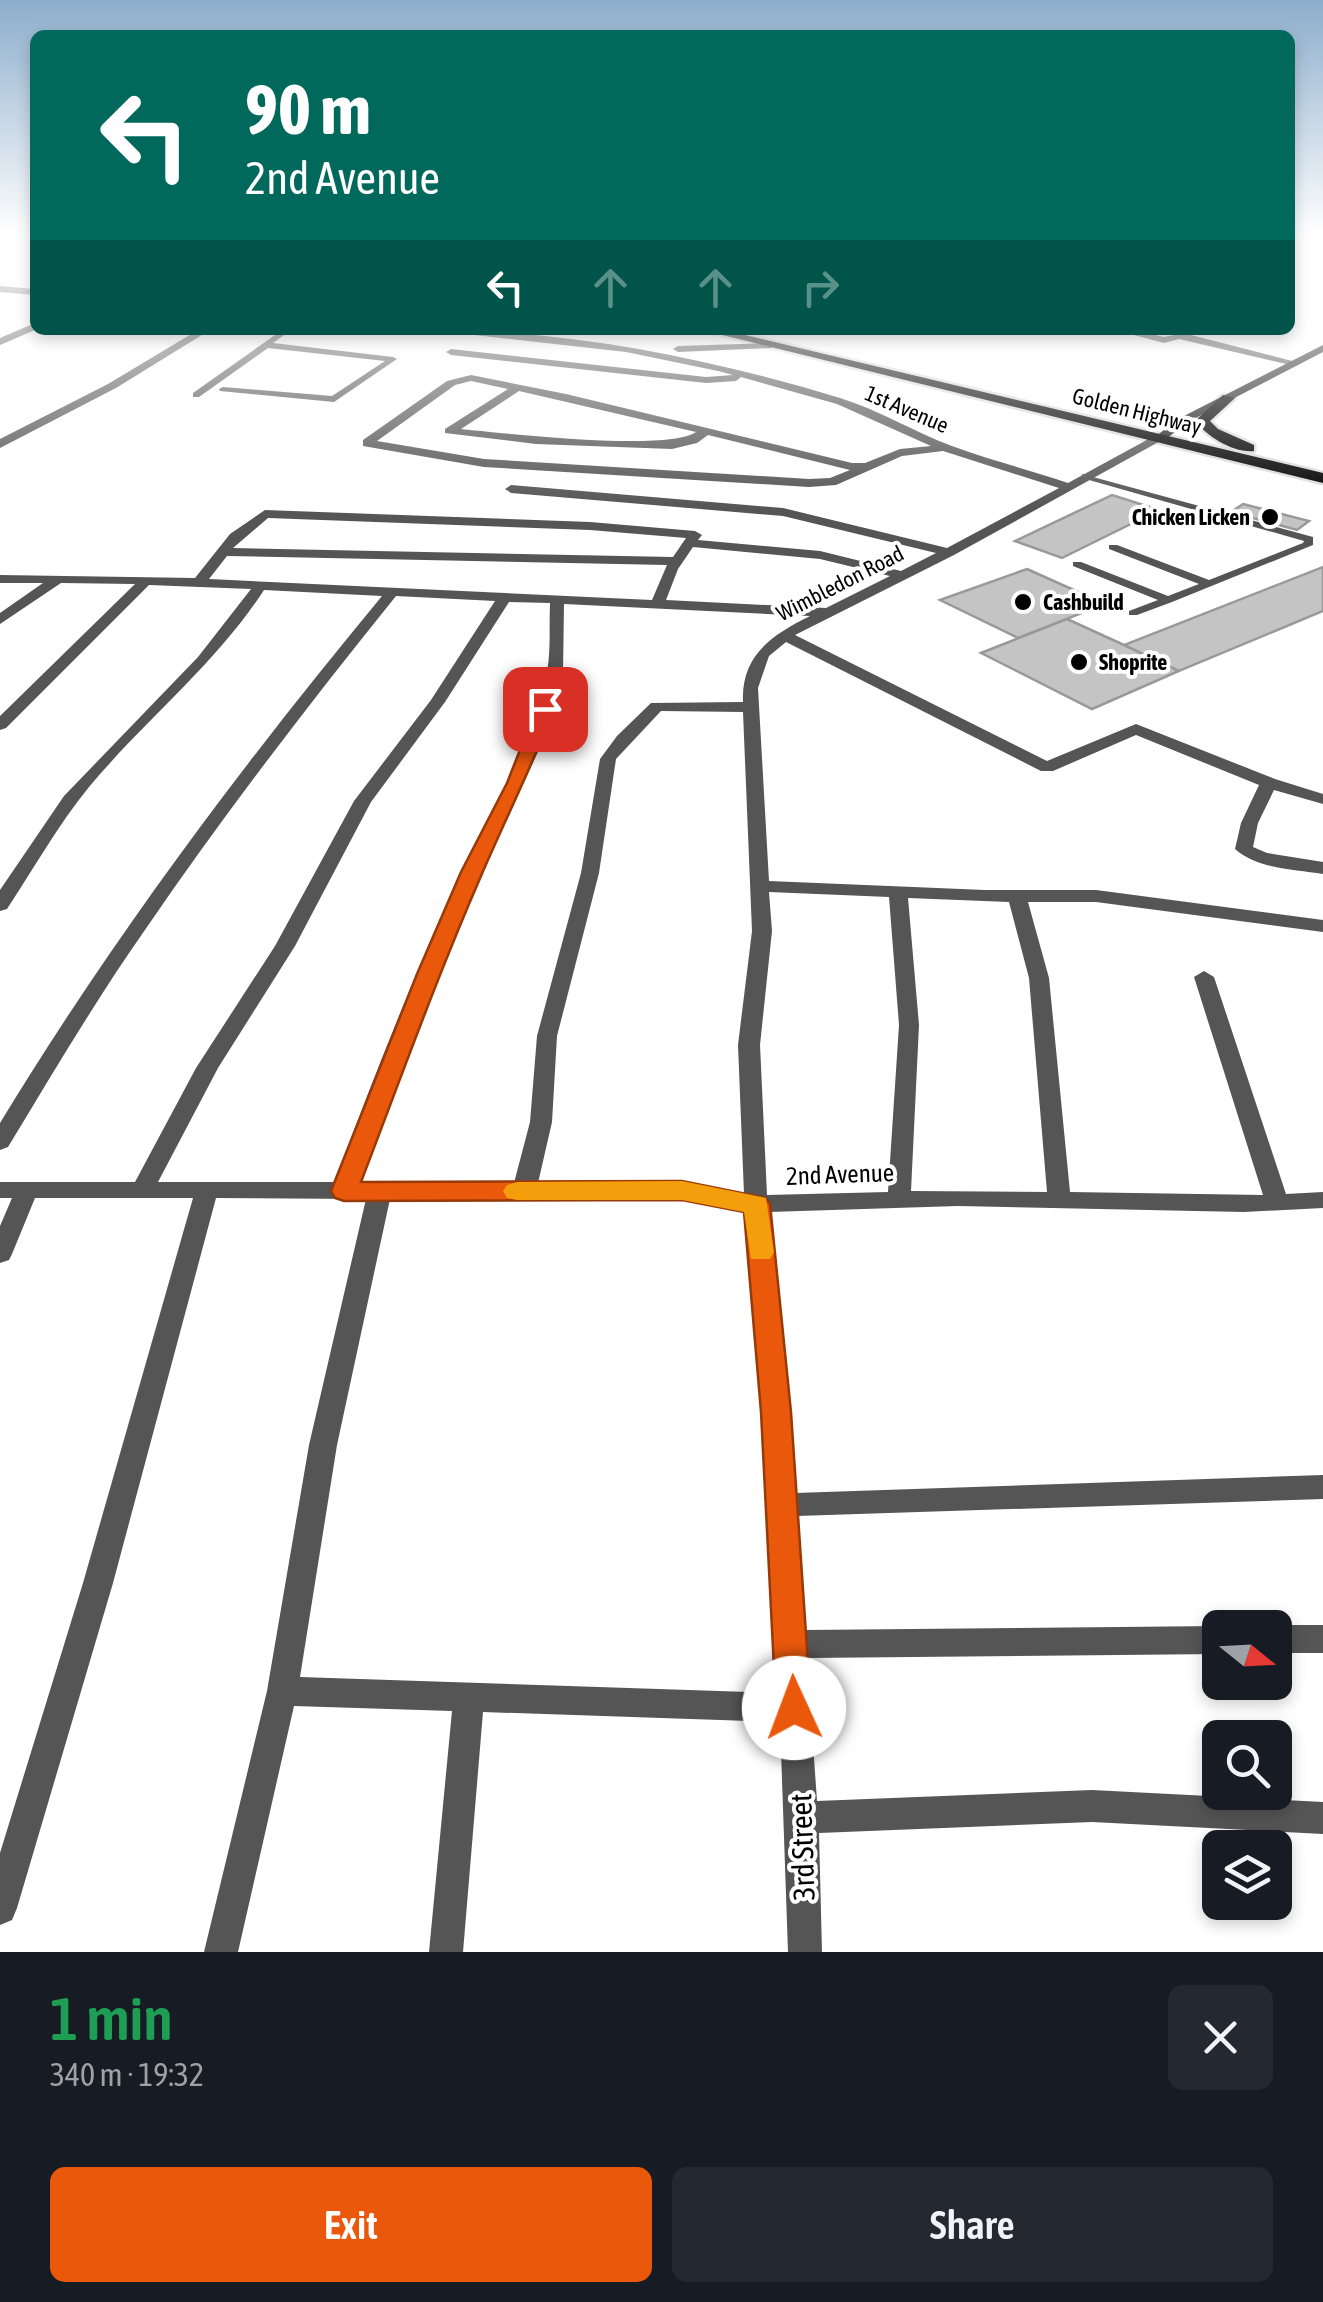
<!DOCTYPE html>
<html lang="en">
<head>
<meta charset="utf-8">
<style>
  body { margin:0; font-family:"Asap Condensed",sans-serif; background:#242831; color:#f1f3f6; height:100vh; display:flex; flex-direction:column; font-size:38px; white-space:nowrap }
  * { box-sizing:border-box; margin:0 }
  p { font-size:32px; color:#9ea1a6 }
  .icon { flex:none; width:55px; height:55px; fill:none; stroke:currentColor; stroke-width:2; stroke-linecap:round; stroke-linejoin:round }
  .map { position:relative; height:1952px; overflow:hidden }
  .details { display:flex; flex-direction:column; background:#171b24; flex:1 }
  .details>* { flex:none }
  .top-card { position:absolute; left:30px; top:30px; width:1265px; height:305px; border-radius:15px; box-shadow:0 5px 15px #0003; background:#00695c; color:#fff; overflow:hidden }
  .needle { width:65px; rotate:108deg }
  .tools { position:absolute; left:1202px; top:1610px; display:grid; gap:20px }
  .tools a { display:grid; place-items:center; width:90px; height:90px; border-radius:15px; background:#171b24; box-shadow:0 5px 15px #0003; font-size:50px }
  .pin { position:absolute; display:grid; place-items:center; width:85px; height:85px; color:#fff; margin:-42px; border-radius:20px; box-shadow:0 5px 15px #0006 }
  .me { position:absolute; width:110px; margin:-55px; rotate:358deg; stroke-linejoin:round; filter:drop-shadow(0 0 8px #0008) }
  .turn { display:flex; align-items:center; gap:35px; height:210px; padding:0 50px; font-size:45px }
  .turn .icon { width:130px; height:130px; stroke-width:2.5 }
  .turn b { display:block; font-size:70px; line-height:85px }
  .lanes { display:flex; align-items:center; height:95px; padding:0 50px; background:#0003; justify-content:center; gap:50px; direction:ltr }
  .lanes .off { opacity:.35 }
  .round { display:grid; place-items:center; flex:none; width:105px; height:105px; border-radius:15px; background:#242831 }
  .summary { display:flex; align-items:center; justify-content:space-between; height:170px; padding:0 50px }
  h1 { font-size:60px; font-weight:600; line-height:75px; color:#1e9e55 }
  .primary-button { display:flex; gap:20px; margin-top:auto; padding:20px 50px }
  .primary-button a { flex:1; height:115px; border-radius:15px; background:#ea580c; color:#fff; font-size:40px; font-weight:600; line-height:115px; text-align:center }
  .primary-button a+a { background:#242831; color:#f1f3f6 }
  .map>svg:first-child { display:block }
</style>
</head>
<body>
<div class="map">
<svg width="1323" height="1952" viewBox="0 0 1323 1952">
  <rect width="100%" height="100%" fill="#fff"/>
  <path fill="#c4c4c4" stroke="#999" stroke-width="2.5" d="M 1112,495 L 1159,510 L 1062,558 L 1015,541 Z
    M 1243,504 L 1309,521 L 1297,530 L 1231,512 Z
    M 1323,567 L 1323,611 L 1179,671 L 1124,645 Z
    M 1027,569 L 1105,604 L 1018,638 L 940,600 Z
    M 1067,619 L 1124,645 L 1179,671 L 1092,709 L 981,653 Z"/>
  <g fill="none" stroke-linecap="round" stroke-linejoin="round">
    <defs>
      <path id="primary" d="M 702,330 L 724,330 L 1323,473 L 1323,483 Z
        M 1223,395 L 1235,398 L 1210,421 L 1218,429 L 1254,445 L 1254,451 C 1233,453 1208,437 1195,421 Z"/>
    </defs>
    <use href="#primary" stroke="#dbdbdb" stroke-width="5"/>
    <path fill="#555" fill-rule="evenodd" d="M 282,330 L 291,330 L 273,343 L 393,357 L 397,359 L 334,402 L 220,391 L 219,389 L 223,387 L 332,396 L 385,361 L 268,348 L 199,397 L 193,397 L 193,393 Z
      M 1082,474 L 1313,537 L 1313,545 L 1172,602 L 1137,615 L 1129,615 L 1129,611 L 1158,600 L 1073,566 L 1073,562 L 1081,562 L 1168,596 L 1199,584 L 1109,549 L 1109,545 L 1117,545 L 1209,580 L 1303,543 L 1304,541 L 1082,478 Z"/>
    <path fill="#555" fill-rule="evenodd" d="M 0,286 L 35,289 L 35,295 L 0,292 Z
      M 35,323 L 35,330 L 0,345 L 0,338 Z
      M 198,330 L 210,330 L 116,388 L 0,448 L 0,439 L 108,384 Z
      M 430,330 C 569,330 708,358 840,398 C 879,410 914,432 952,446 C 990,460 1030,470 1068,483 L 1154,436 L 1164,439 L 954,555 L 795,635 L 1047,761 L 1136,724 L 1275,779 L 1323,794 L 1323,804 L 1274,790 L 1258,823 L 1253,847 L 1267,853 L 1323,862 L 1323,874 C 1294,869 1257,869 1235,849 L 1241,823 L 1259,785 L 1136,735 L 1053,771 L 1041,771 L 786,642 L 769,656 L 758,688 L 769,881 L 985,890 L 1096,890 L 1323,920 L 1323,932 L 1096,902 L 1028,902 L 1049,978 L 1070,1192 L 1263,1195 L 1194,977 L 1204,971 L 1214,977 L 1286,1194 L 1323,1192 L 1323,1208 L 1244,1212 L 958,1206 L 769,1212 L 795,1493 L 1323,1475 L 1323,1499 L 797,1516 L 805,1630 L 1220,1626 L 1223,1628 L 1220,1628 L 1220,1654 L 807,1658 L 817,1801 L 1092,1790 L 1323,1802 L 1323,1834 L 1092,1822 L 819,1833 L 822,1952 L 788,1952 L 780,1722 L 483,1712 L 463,1952 L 429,1952 L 452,1711 L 294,1706 L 238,1952 L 204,1952 L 267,1691 L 309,1445 L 366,1199 L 216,1198 L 113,1583 L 17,1908 L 12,1920 L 0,1925 L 0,1853 L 83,1583 L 193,1198 L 35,1198 L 12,1254 L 9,1260 L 0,1263 L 0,1226 L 12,1198 L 0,1198 L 0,1182 L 135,1182 L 196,1068 L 275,946 L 354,801 L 431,700 L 495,601 L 396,596 C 309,704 225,813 147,927 C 97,998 53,1073 8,1147 L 0,1150 L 0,1123 C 113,937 243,764 382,596 L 264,590 C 215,665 146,719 89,787 C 58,825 34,868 7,909 L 0,911 L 0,890 L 64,796 L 198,657 L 251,589 L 149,585 L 6,728 L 0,730 L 0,716 L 135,584 L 61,583 L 0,624 L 0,613 L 43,583 L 0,583 L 0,575 L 195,578 L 230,534 L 265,510 L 590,522 L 695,531 L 702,535 L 698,540 L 820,551 L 901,571 L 936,553 L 783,516 L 511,493 L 505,489 L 511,485 L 783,508 L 947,548 L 1059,488 L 943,451 L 902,456 L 836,485 L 809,487 L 484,467 L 363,446 L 363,440 L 447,381 L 471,375 L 566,394 L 852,463 L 865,463 L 900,449 L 931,446 L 837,404 L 741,377 L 736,381 L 706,383 L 451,355 L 446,352 L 451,349 L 706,377 L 733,375 L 718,371 L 626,352 ZM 471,381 L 508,389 L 445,429 L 445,433 L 536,444 L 672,449 L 697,443 L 708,435 L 850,470 L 830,478 L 809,479 L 484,459 L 377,441 L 455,385 ZM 519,391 L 696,432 C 668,452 502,433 461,429 ZM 268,518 L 590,530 L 686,538 L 673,557 L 233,548 ZM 693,547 L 820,559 L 890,576 L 826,608 L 666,600 L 678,569 ZM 227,556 L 667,565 L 652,600 L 209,579 ZM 509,602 L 550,603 C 549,626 551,650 547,672 C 533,757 480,834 444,912 C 404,1000 368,1091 335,1182 L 158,1182 L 218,1068 L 295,946 L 371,802 L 445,702 ZM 564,604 L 810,616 C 772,635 741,655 743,702 L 651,703 L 617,736 L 600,759 L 581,873 L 537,1036 L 530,1122 L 514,1183 L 359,1182 L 447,951 L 547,732 L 563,673 ZM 661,711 L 743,712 L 752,931 L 738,1045 L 744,1194 L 681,1183 L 538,1183 L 552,1122 L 557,1036 L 599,873 L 616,759 ZM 769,892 L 889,897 L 899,1025 L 888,1192 L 767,1195 L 760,1045 L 772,931 ZM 908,898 L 1009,902 L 1029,978 L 1047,1192 L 911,1191 L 919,1025 ZM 390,1199 L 681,1199 L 745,1210 L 763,1412 L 779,1693 L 300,1677 L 337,1445 Z
      M 1115,330 L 1134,330 L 1164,337 L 1198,330 L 1191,335 L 1300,363 L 1295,366 L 1179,339 L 1164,343 Z
      M 775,343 L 776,345 L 771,348 L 678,352 L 673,349 L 678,346 Z
      M 1275,1625 L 1323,1625 L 1323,1653 L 1275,1653 L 1275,1628 L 1269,1628 Z"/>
    <path fill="#222" fill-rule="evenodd" d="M 1323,345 L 1323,352 L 1188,422 L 1162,442 L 1152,439 L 1180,418 Z"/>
    <use href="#primary" fill="#000" fill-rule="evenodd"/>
  </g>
  <linearGradient id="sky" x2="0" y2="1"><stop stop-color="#8cadcc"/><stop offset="0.46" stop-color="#fff"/><stop offset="1" stop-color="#fff" stop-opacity="0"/></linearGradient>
  <rect width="1323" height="509" fill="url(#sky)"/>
  <path fill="#ea580c" stroke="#983908" stroke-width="2.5" d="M 545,703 L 554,709 C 532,766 505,820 481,876 C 437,977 400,1080 361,1182 L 682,1181 L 766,1198 L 770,1204 L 791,1412 L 811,1708 L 806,1719 L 794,1724 L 781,1719 L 776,1708 L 761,1412 L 744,1212 L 682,1200 L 344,1201 L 335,1198 L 331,1191 L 417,974 L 461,872 L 507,783 L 536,709 Z"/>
  <path fill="#f59e0b" d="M 682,1181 L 766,1198 L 774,1252 L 770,1259 L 751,1259 L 744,1212 L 682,1200 L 517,1200 L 507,1198 L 503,1191 L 507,1185 L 517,1182 Z"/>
  <g fill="#000" stroke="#fff" stroke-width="4">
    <circle cx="1270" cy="517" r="10"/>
    <circle cx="1023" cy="602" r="10"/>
    <circle cx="1079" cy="662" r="10"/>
  </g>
  <g text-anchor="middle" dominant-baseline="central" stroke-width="8" stroke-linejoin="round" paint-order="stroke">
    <g font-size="22" fill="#000" stroke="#fff">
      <text transform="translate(907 409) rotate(23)">1st Avenue</text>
      <text transform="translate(1137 411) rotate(14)">Golden Highway</text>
      <text transform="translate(840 583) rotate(-27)">Wimbledon Road</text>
    </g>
    <g font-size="22" font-weight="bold" fill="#000" stroke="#fff" text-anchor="start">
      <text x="1250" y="517" text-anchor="end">Chicken Licken</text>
      <text x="1043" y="602">Cashbuild</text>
      <text x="1099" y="662">Shoprite</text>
    </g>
    <g font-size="25" fill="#000" stroke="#fff">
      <text transform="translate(840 1174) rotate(-2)">2nd Avenue</text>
    </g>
    <g font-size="30" fill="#000" stroke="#fff">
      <text transform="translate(802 1847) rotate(-92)">3rd Street</text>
    </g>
  </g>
</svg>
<div class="tools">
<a><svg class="needle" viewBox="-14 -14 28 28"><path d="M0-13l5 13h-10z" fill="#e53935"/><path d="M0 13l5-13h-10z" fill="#9ea1a6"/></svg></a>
<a><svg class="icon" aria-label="search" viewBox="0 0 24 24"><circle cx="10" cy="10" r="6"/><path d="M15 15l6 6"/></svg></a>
<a><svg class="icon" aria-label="layers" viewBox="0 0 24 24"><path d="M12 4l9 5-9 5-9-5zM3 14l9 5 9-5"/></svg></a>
</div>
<div class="pin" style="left:545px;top:709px;background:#d93025"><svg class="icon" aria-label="arrive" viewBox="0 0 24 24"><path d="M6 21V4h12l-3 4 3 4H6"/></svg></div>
<svg class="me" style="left:794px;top:1708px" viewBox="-20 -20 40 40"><circle r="19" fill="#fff"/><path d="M0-13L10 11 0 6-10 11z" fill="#ea580c"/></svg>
<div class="top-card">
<div class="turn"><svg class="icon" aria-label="left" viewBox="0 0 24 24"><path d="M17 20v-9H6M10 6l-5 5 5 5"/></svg><div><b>90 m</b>2nd Avenue</div></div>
<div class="lanes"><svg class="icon" aria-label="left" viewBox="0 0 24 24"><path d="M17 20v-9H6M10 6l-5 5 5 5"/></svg><svg class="icon off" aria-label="ahead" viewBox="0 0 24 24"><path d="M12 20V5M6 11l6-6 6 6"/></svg><svg class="icon off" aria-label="ahead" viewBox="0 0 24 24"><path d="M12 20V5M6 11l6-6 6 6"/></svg><svg class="icon off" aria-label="right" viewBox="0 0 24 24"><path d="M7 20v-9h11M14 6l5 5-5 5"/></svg></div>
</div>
</div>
<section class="details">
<div class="summary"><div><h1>1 min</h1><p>340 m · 19:32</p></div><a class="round"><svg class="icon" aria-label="close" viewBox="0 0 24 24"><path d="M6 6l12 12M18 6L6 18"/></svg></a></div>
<div class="primary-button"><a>Exit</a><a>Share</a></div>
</section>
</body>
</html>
